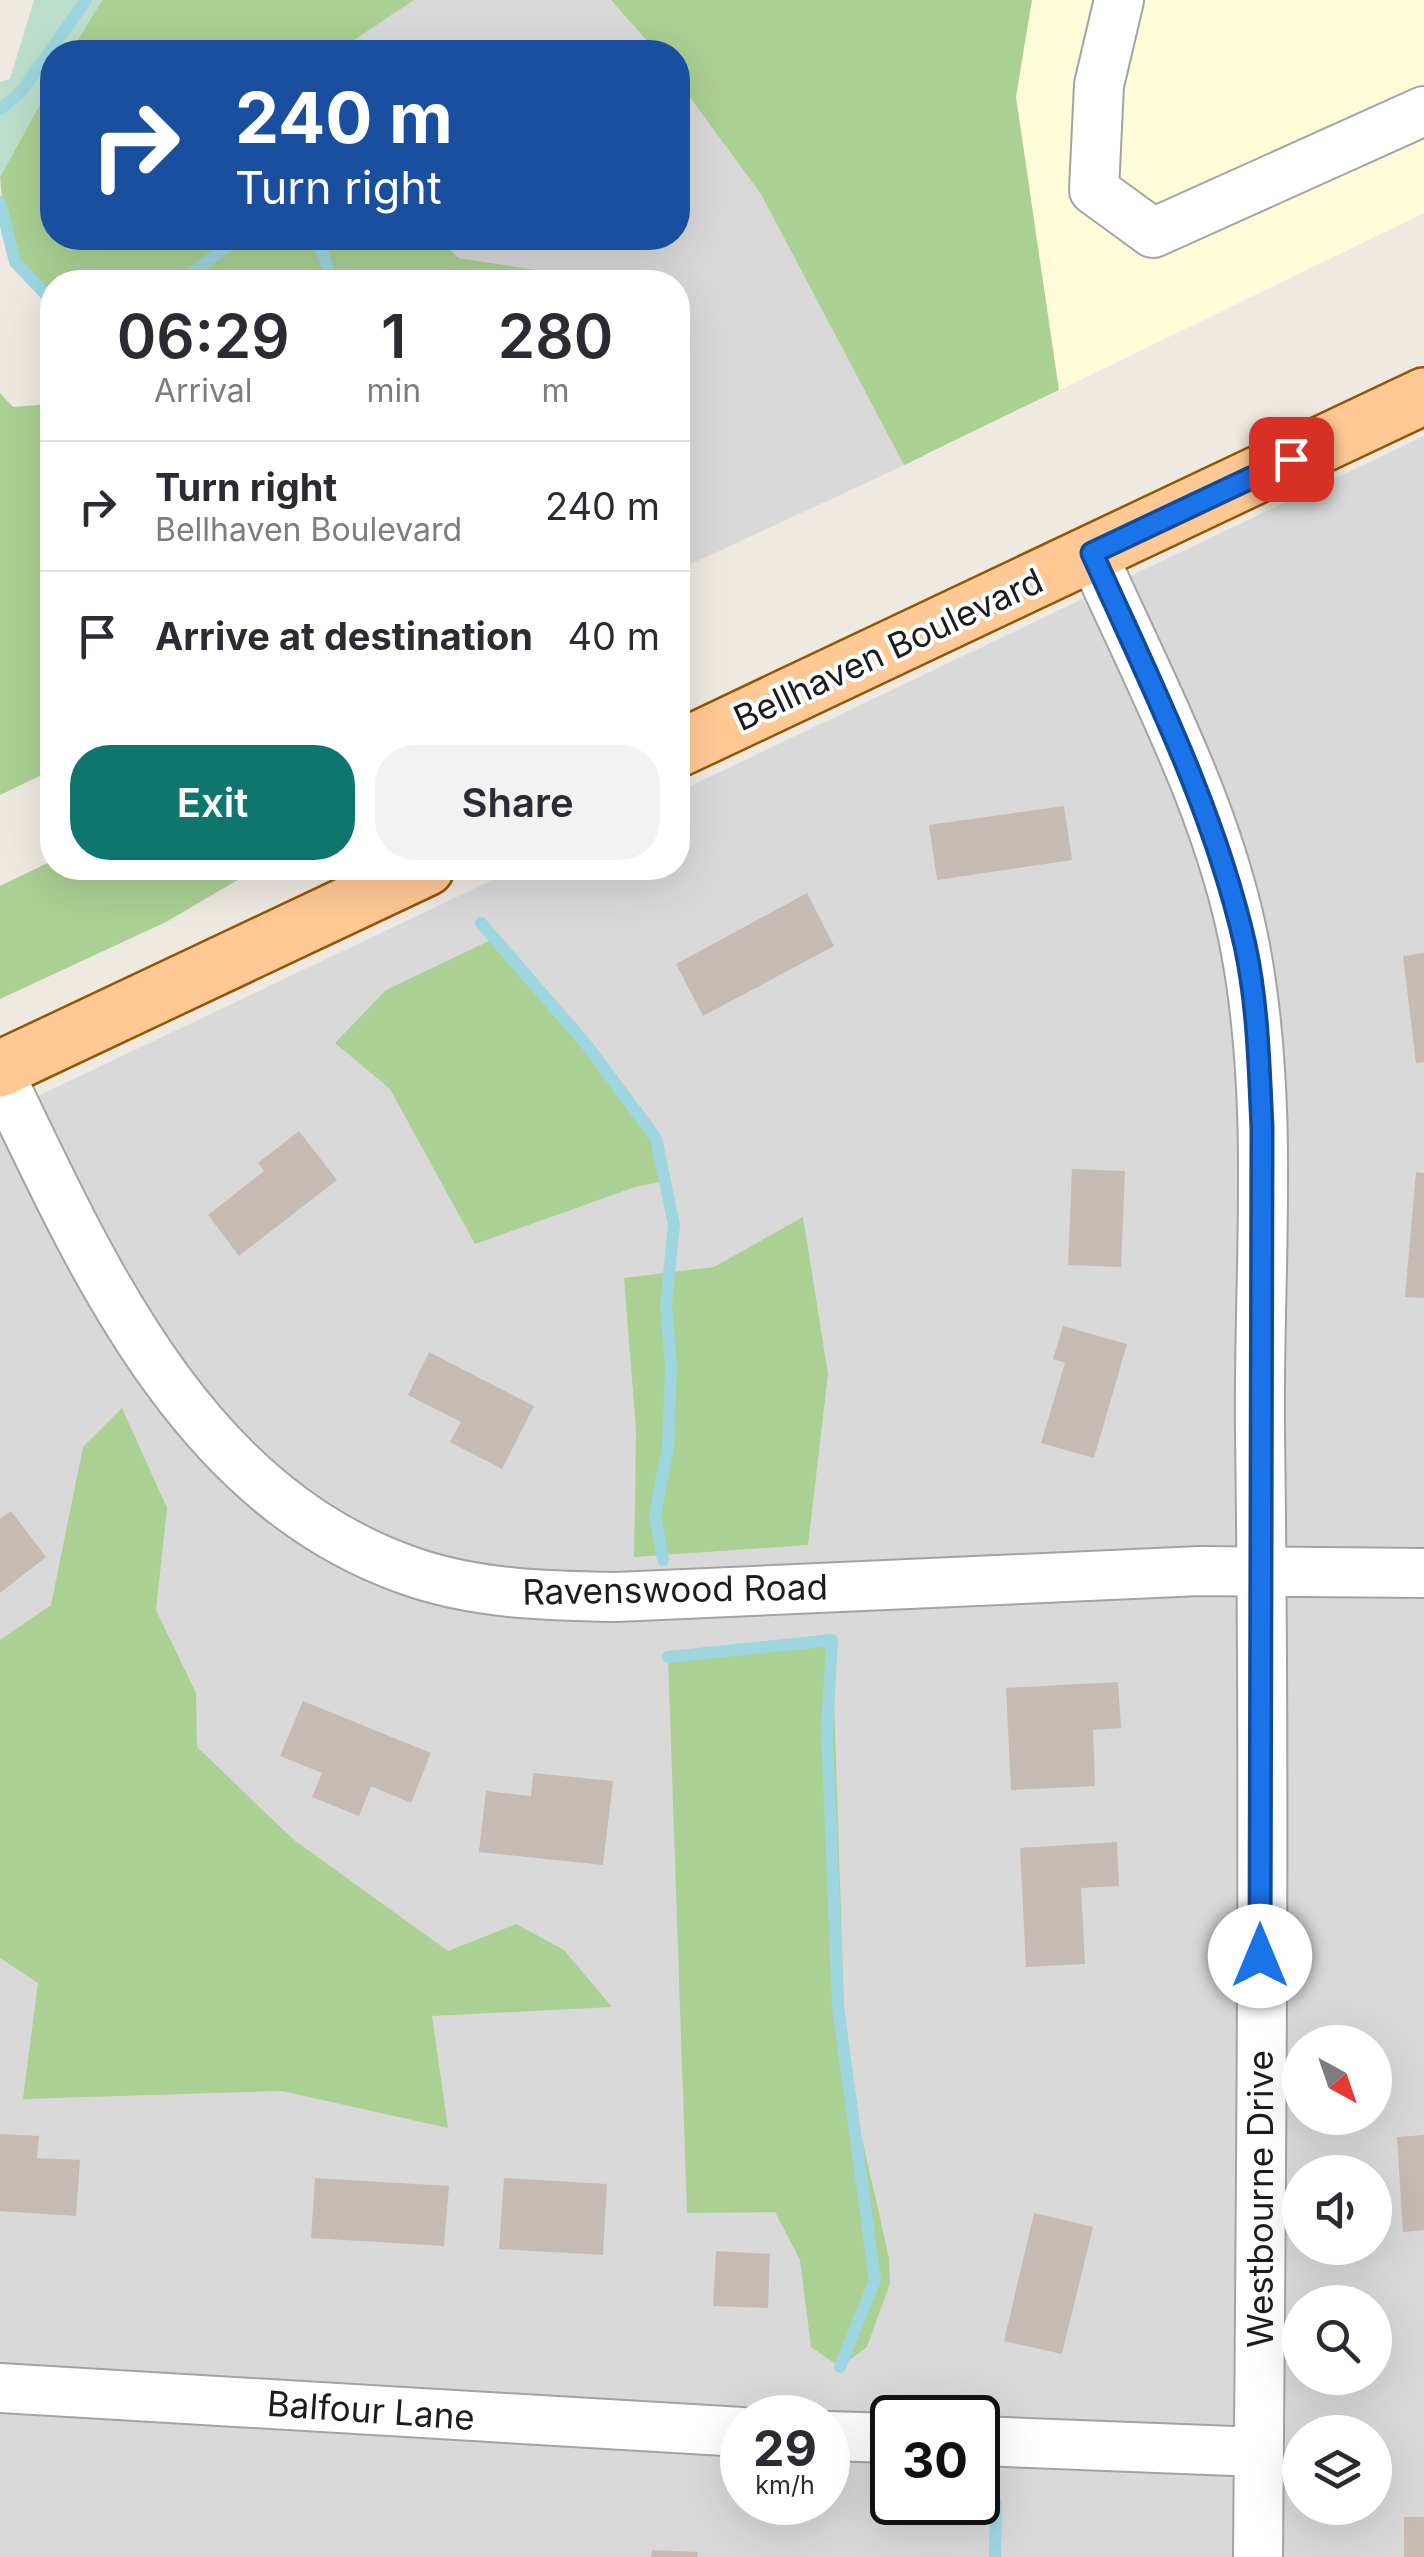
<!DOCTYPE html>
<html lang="en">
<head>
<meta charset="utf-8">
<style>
  body { margin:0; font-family:Inter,sans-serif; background:#f2f2f3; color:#2b2b33; height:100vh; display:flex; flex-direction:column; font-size:38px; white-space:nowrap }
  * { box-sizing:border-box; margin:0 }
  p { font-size:32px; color:#7c7c81 }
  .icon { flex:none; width:55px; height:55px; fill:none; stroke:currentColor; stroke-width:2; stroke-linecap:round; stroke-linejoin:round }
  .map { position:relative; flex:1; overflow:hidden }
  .side { position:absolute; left:40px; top:270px; width:650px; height:610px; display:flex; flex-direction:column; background:#fff; border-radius:40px; box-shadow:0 10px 40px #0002 }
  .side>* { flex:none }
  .banner { position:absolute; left:40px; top:40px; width:650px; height:210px; border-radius:40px; box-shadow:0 10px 40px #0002; background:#1a4fa0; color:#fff; overflow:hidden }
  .needle { width:65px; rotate:140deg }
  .buttons { position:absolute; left:1282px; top:2025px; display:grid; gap:20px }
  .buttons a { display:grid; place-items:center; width:110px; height:110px; border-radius:50%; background:#fff; box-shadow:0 10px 40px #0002; font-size:50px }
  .speed { position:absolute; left:720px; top:2395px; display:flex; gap:20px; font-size:50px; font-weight:700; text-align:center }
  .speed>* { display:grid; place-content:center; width:130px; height:130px; border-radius:50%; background:#fff; box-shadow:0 10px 40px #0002; line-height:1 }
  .speed small { font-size:25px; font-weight:400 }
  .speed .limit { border:5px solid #111; border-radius:15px; background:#fff; color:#111 }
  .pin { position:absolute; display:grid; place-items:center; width:85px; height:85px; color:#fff; margin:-42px; border-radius:20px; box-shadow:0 5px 15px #0006 }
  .me { position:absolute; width:110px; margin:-55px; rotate:0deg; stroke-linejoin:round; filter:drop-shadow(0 0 8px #0008) }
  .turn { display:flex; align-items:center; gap:35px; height:210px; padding:0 30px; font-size:45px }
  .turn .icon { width:130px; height:130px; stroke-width:2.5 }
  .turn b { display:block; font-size:70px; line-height:85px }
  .eta { display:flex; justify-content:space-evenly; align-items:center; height:170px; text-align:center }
  .eta b { font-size:60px; font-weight:600; line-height:70px }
  .button { display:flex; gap:20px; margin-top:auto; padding:20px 30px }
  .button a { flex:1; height:115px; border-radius:40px; background:#0f766e; color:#fff; font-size:40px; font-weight:600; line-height:115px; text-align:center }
  .button a+a { background:#f2f2f3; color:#2b2b33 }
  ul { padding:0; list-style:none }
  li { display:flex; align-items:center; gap:30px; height:130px; padding:0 30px; border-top:2px solid #e1e1e2 }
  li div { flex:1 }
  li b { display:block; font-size:38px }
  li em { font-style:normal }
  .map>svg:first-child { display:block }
</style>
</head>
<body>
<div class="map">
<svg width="1424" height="2557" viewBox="0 0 1424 2557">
  <rect width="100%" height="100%" fill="#eee9e1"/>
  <path fill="#dad9d9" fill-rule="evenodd" d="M 336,0 L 695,0 L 924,456 L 678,570 L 678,282 L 215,282 L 187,238 L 678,238 L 678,52 L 268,52 Z
    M 1424,436 L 1424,2557 L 0,2557 L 0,1114 L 518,868 L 678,868 L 678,792 ZM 1300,2042 L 1375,2042 L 1375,2118 L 1300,2118 ZM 1300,2172 L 1375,2172 L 1375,2248 L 1300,2248 ZM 1300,2302 L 1375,2302 L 1375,2378 L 1300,2378 ZM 742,2418 L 828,2418 L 828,2502 L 742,2502 ZM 892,2418 L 978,2418 L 978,2502 L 892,2502 ZM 1300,2432 L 1375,2432 L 1375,2508 L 1300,2508 Z"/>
  <path fill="#fffcd9" d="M 695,0 L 1424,0 L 1424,213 L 924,456 Z"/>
  <path fill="#aad093" d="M 102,0 L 414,0 L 336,52 L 70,52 Z
    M 611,0 L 1032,0 L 1016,97 L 1059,390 L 904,465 L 761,194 L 678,81 L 678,52 L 657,52 Z
    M 52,82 L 52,238 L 439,238 L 458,258 L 612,282 L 52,282 L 52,301 L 15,262 L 5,232 L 0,177 Z
    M 0,393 L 13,407 L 50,404 L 52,395 L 52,770 L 0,795 Z
    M 52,861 L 52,868 L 258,868 L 166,922 L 0,999 L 0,886 Z
    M 495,938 L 656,1138 L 665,1181 L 635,1187 L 475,1244 L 390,1089 L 335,1043 L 386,990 Z
    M 803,1217 L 828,1374 L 808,1545 L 634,1557 L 636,1430 L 624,1278 L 714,1267 Z
    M 122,1408 L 167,1508 L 156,1610 L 196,1693 L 197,1747 L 294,1840 L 448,1951 L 516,1924 L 564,1950 L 612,2007 L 432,2016 L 448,2128 L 282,2091 L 23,2099 L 38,1983 L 0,1958 L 0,1640 L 51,1605 L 83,1447 Z
    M 832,1640 L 846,2068 L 889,2258 L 890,2283 L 867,2347 L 840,2367 L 811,2347 L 800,2260 L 775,2212 L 687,2213 L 668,1657 Z"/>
  <path fill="#bddecc" d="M 34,0 L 102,0 L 70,52 L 52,52 L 52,82 L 0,177 L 0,82 L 10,79 Z"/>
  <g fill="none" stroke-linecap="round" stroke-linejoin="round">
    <path stroke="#9ed6df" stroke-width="12" d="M 0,109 L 21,92 L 86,0
      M 0,202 L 15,262 L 52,301
      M 318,238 L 332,282
      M 179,282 L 238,238
      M 481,923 L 586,1044 L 656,1138 L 674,1225 L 666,1305 L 671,1366 L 668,1447 L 655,1515 L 663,1560
      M 668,1657 L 832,1640 L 827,1731 L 838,2007 L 875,2280 L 840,2367
      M 995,2557 L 996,2503"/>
  </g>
  <path fill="#c6bab4" d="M 1064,806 L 1072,860 L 937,880 L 929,825 Z
    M 807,893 L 834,946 L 703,1016 L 676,964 Z
    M 1424,953 L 1424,1062 L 1416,1063 L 1403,956 Z
    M 299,1131 L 337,1180 L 239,1256 L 208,1215 L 264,1171 L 258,1163 Z
    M 1072,1169 L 1125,1171 L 1121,1267 L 1068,1265 Z
    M 1416,1172 L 1424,1173 L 1424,1298 L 1405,1297 Z
    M 1063,1326 L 1127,1344 L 1094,1458 L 1041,1443 L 1065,1363 L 1053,1359 Z
    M 429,1352 L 534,1406 L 502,1469 L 450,1442 L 461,1422 L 408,1395 Z
    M 11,1511 L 46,1557 L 0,1593 L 0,1519 Z
    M 1118,1682 L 1121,1728 L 1093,1730 L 1095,1786 L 1011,1790 L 1006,1688 Z
    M 303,1701 L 431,1753 L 411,1803 L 371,1786 L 359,1816 L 312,1797 L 322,1773 L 280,1756 Z
    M 533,1773 L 613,1781 L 603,1865 L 479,1852 L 486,1791 L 531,1796 Z
    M 1117,1842 L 1119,1886 L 1081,1888 L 1085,1964 L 1026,1967 L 1020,1848 Z
    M 0,2134 L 39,2136 L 37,2158 L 80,2160 L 76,2216 L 0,2211 Z
    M 1424,2135 L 1424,2230 L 1403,2232 L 1397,2137 Z
    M 315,2178 L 449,2186 L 444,2246 L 311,2238 Z
    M 504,2178 L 607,2184 L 603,2255 L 499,2249 Z
    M 1034,2213 L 1093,2227 L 1062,2354 L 1004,2341 Z
    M 716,2251 L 770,2254 L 768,2308 L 713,2306 Z
    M 1404,2517 L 1424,2517 L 1424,2557 L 1404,2557 Z
    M 652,2550 L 698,2552 L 697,2557 L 651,2557 Z"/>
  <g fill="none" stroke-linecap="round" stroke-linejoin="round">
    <defs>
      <path id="minor" d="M 1119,0 L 1099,85 L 1094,190 L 1153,233 L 1424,111
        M 1092,553 C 1149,681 1221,813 1246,952 C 1275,1110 1258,1273 1260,1432 C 1265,1807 1261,2182 1258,2557
        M 0,1075 C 92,1266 190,1493 407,1570 C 473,1594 547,1596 616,1597 L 1200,1571 L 1424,1573
        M 0,2388 L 742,2432
        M 828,2436 L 892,2438
        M 978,2441 L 1259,2452"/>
      <path id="major" d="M 678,749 L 1424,396
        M 0,1069 L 426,868"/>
    </defs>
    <use href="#minor" stroke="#a3a3a3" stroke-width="52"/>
    <use href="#major" stroke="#945700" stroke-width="60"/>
    <use href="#minor" stroke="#fff" stroke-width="48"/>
    <use href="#major" stroke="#ffc995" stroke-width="55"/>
  </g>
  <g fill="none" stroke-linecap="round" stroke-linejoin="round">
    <defs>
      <path id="route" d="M 1260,1956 L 1262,1128 C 1259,1066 1258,1005 1245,945 C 1214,808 1149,680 1092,553 L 1291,459"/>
    </defs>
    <use href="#route" stroke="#114b97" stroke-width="25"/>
    <use href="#route" stroke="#1a73e8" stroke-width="18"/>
  </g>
  <g text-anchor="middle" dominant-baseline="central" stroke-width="8" stroke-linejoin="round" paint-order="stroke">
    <g font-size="35" fill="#1c1c1c" stroke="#fff">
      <text transform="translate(888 649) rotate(-25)">Bellhaven Boulevard</text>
      <text transform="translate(675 1589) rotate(-1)">Ravenswood Road</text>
      <text transform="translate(1260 2199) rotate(-90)">Westbourne Drive</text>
      <text transform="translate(371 2410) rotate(4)">Balfour Lane</text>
    </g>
  </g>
</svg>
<div class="buttons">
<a><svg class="needle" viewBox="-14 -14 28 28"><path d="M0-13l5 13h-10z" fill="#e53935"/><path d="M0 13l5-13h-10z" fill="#7c7c81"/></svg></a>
<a><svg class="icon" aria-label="sound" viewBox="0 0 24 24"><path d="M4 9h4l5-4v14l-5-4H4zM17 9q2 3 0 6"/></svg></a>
<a><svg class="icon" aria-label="search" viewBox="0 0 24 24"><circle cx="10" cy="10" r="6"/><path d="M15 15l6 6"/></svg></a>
<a><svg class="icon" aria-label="layers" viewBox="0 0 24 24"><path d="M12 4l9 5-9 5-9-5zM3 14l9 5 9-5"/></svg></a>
</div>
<div class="speed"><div>29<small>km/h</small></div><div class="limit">30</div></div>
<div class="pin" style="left:1291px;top:459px;background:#d93025"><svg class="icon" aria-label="arrive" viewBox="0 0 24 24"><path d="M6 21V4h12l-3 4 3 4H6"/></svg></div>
<svg class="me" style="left:1260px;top:1956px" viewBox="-20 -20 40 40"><circle r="19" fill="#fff"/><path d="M0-13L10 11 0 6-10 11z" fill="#1a73e8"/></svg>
<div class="banner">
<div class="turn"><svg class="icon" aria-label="right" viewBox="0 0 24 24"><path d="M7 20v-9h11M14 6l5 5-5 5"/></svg><div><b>240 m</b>Turn right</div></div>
</div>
<section class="side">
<div class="eta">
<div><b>06:29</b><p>Arrival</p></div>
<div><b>1</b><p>min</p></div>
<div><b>280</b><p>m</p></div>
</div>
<ul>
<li><svg class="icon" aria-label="right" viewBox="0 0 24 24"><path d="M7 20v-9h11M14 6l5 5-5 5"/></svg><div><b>Turn right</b><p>Bellhaven Boulevard</p></div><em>240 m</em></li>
<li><svg class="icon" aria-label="arrive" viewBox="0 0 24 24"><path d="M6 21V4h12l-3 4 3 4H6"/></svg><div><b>Arrive at destination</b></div><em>40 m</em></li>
</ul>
<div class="button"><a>Exit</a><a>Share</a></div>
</section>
</div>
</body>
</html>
